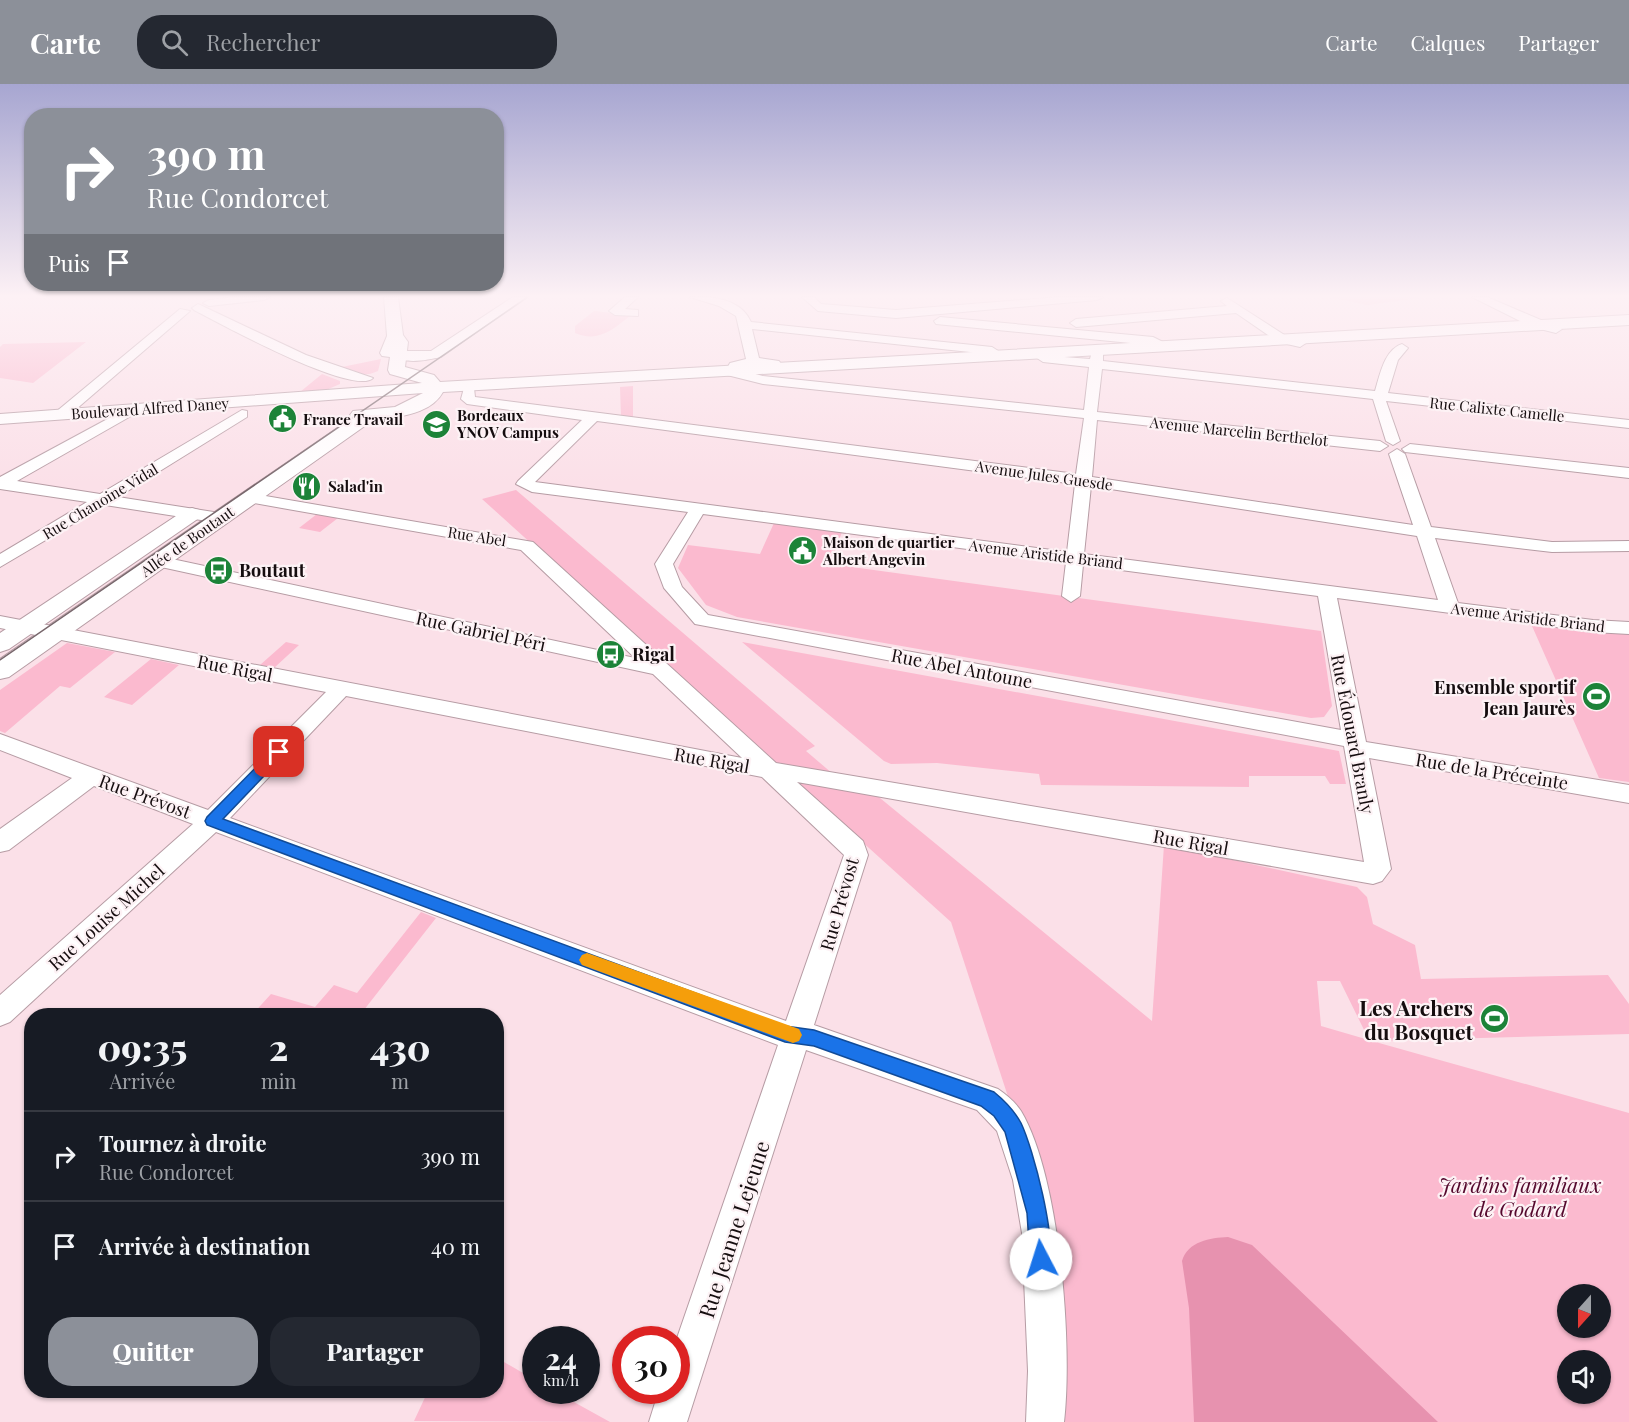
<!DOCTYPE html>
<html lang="fr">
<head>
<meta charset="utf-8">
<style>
  body { margin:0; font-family:"Playfair Display",serif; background:#242831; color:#f1f3f6; height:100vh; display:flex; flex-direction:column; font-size:22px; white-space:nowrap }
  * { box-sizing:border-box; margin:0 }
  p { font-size:20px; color:#9ea1a6 }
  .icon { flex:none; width:33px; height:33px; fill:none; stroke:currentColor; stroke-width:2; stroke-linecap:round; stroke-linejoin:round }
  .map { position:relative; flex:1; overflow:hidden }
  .drawer { position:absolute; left:24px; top:924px; width:480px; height:390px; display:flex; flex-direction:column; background:#171b24; border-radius:24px; box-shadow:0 2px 4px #0004 }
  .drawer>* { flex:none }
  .top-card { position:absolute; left:24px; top:24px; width:480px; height:183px; border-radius:24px; box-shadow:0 2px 4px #0004; background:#8c9099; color:#fff; overflow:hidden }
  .needle { width:39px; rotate:201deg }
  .buttons { position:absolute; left:1557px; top:1200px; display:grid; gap:12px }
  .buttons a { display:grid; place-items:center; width:54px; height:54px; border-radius:50%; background:#171b24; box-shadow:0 2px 4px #0004; font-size:30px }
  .speed { position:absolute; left:522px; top:1242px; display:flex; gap:12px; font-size:30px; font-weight:700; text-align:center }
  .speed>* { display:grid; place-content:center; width:78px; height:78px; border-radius:50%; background:#171b24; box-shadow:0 2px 4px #0004; line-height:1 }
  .speed small { font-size:15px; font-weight:400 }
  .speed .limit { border:9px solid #d22; background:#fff; color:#111 }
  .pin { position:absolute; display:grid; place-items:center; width:51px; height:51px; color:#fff; margin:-26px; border-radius:12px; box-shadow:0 3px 9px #0006 }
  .me { position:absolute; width:66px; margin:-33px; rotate:355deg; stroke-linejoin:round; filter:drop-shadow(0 0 4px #0008) }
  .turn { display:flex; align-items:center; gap:21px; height:126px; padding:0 24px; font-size:27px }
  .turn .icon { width:78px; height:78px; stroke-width:2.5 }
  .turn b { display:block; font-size:42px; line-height:51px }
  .then { display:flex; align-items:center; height:57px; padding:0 24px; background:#0003; gap:12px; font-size:22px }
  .eta { display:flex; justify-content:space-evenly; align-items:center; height:102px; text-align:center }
  .eta b { font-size:36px; font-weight:800; line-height:42px }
  .primary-button { display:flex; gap:12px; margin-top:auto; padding:12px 24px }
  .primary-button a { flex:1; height:69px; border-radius:24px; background:#8c9099; color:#fff; font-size:24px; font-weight:800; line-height:69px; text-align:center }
  .primary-button a+a { background:#242831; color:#f1f3f6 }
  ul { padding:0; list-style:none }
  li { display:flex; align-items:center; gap:18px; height:90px; padding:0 24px; border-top:2px solid #363941 }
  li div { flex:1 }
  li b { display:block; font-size:22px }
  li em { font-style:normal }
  header { display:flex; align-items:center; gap:36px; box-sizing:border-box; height:84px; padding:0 30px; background:#8c9099; color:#fff }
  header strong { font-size:28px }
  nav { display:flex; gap:33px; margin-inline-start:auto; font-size:21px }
  .search { width:420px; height:54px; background:#242831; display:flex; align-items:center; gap:15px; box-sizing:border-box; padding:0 21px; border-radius:24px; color:#9ea1a6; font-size:22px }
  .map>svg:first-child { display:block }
</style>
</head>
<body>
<header>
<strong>Carte</strong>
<div class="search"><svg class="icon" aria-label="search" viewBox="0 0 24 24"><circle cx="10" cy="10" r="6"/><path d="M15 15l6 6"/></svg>Rechercher</div>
<nav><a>Carte</a><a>Calques</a><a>Partager</a></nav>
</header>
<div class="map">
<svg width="1629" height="1338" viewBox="0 0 1629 1338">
  <rect width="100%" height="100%" fill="#fbe0e8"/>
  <path fill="#fbbacf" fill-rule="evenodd" d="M 1329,213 L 1419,213 L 1420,214 L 1367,221 Z
    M 594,227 L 631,231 C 614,245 598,259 575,249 L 575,242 Z
    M 86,258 L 33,299 L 0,294 L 0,263 L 3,260 Z
    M 381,275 L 378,287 C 363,294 352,289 337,284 Z
    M 322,290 L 340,297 L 340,300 L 326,306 L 300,308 Z
    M 633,302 L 633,334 L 621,332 L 620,303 Z
    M 516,406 L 815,662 L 806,667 L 833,690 L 869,705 L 1152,937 L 1164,761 L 1357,803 L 1367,813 L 1373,840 L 1415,861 L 1421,895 L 1608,891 L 1629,920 L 1629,950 L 1372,957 L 1629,1029 L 1629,1338 L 1046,1338 L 1045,1126 L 951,838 L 482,415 ZM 1317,897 L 1340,897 L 1369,956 L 1321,942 ZM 1568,1210 L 1600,1210 L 1600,1244 L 1568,1244 ZM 1568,1276 L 1600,1276 L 1600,1310 L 1568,1310 Z
    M 317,430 L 338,434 L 320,448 L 299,444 Z
    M 774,439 L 842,448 L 830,480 L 1321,547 L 1332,622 L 1324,633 L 1311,634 L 737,533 L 706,521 L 678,484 L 688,461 L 760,470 Z
    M 1532,542 L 1629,550 L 1629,698 L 1599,694 Z
    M 286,558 L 299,561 L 274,584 L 260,581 Z
    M 742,558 L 1339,667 L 1346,700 L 1330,700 L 1325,692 L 1249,692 L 1249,703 L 1045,701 L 1041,701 L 1039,690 L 937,679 L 891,680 L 884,677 Z
    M 67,559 L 115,568 L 70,604 L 60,602 L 5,649 L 0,647 L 0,606 Z
    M 151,575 L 179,581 L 132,621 L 104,613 Z
    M 421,828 L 436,834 L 360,931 L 252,931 L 271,910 L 315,923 L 334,901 L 357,909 Z
    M 497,1274 L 535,1296 L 536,1306 L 554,1307 L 610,1338 L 414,1337 L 428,1307 L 496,1306 Z"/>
  <path fill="#e792af" d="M 1228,1153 L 1252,1161 L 1438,1338 L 1194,1338 L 1189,1224 L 1182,1177 C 1188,1157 1210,1154 1228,1153 Z"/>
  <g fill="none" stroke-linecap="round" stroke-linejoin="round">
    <defs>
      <path id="minor" d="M 235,213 L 270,213 L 264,216 L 209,222 L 203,219 L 209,216 Z
        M 513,213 L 526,213 L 441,273 C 427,276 404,281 393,271 L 399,267 L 431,267 Z
        M 625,213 L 638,213 L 625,225 L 638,226 L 638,232 L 615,231 L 609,227 Z
        M 690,213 C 712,212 741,215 751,238 L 992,263 L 1006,272 L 1000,276 L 989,270 L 752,245 L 759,274 L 779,277 L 785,285 L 778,289 L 770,283 L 753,281 L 740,286 L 763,292 L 1084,326 L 1089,283 L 1043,278 L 1037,274 L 1038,271 L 1090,275 L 1092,267 L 1097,266 L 1103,270 L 1103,277 L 1375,307 C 1380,291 1384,266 1402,260 L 1408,264 L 1398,276 L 1388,309 L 1629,336 L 1629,344 L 1386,317 L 1400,357 L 1393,361 L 1386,357 L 1373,315 L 1102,285 L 1097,328 L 1380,357 L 1388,362 L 1380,367 L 1097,336 L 1092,393 L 1413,441 L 1389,370 L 1397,365 L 1405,370 L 1431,443 L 1552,458 L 1629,457 L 1629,467 L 1552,468 L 1435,454 L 1458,519 L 1593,536 L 1629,538 L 1629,550 L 1593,548 L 1337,514 L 1366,658 L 1629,701 L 1629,719 L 1369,674 L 1391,785 L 1382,797 L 1373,800 L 797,698 L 863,757 L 868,771 L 814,941 L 998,1005 C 1007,1011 1015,1018 1021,1027 C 1060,1092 1073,1262 1064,1338 L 1026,1338 L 1028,1287 L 1022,1149 L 1013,1096 L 997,1047 L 977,1026 L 806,966 L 687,1338 L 649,1338 L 659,1306 L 676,1306 L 676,1257 L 778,961 L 216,748 L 10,938 L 0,942 L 0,911 L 193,740 L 94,702 L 9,766 L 0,768 L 0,745 L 72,694 L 0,666 L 0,650 L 208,726 L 326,608 L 0,544 L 0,532 L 742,674 L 653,590 L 152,481 L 149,477 L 152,473 L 158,472 L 635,574 L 521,466 L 242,417 L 240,414 L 248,409 L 533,458 L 776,679 L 1364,778 L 1344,662 L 695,540 L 664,504 L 655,480 L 688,428 L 532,408 L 516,400 L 518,397 L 582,336 L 467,320 L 461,315 L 464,304 L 474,304 L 475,313 L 1076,390 L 1084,334 L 763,300 L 727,291 L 725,288 L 730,279 L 746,275 L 736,232 L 719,222 ZM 597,337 L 1075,400 L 1067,468 L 535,398 ZM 1091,402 L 1417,452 L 1438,516 L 1084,470 ZM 703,430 L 1066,478 L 1062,512 L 1071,518 L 1080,512 L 1083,481 L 1318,512 L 1341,646 L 708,531 L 682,503 L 673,480 ZM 346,612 L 762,693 L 844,771 L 786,937 L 230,734 Z
        M 802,213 L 814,213 L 821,220 L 896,226 L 1059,213 L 1103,213 L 1097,216 L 896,234 L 818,227 Z
        M 1472,213 L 1487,213 L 1562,245 L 1556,249 L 1532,243 Z
        M 1227,214 L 1286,252 L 1306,259 L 1300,263 L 1278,258 L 1236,229 L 1076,243 L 1070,239 L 1076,235 L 1227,222 L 1221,217 Z
        M 198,220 L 306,271 L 373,294 C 354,313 219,239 194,226 L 192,224 Z
        M 180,225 L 190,227 L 67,333 L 57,333 L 57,327 Z
        M 940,233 L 1153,253 L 1173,263 L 1167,267 L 1151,261 L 936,240 L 934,237 Z
        M 126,325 L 131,326 L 131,332 L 17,397 L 100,410 L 242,326 L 247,327 L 247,333 L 118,413 L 220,429 L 228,434 L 226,438 L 220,439 L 105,421 L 0,483 L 0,470 L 87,418 L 0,405 L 0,393 Z
        M 1410,360 L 1629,384 L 1629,394 L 1405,368 L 1402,365 Z"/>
      <path id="major" d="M 384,213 L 398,213 L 403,251 L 408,258 L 405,283 L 434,291 L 440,298 L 1629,231 L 1629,241 L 443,308 C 429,333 393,332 369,339 L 9,593 L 0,595 L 0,575 L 352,334 L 350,331 L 353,327 L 395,323 L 423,309 L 0,340 L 0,330 L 422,299 L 390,290 L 388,286 L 390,273 L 382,272 L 380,269 L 387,252 Z
        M 192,424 L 199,426 L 203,430 L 199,434 L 9,565 L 0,568 L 0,549 L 185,426 Z"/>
    </defs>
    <use href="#minor" stroke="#b69ca4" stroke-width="2"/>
    <use href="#major" stroke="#b69ca4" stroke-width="2"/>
    <use href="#minor" fill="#fff" fill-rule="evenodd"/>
    <use href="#major" fill="#fff" fill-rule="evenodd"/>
    <path stroke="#78676c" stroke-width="1.5" d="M 0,576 L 528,213"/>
  </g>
  <linearGradient id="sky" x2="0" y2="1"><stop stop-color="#a7a6d1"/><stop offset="0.53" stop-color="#fdf1f5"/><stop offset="1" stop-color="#fdf1f5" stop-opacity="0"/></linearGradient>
  <rect width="1629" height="400" fill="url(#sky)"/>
  <path fill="#1a73e8" stroke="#114b97" stroke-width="1.5" d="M 279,663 L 286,668 L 284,671 L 223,735 L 785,942 L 814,946 L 994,1008 C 1005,1017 1014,1026 1021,1039 C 1033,1064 1058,1158 1048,1183 L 1041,1186 L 1034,1183 L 1030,1175 L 1027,1129 L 1005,1048 L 994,1032 L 981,1022 L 814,962 L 785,958 L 207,741 L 205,737 L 207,733 L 274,665 Z"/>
  <path fill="#f59e0b" d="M 587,869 L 799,945 L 802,951 L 799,957 L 793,959 L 582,881 L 579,876 L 582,871 Z"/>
  <defs>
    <symbol id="civic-disc" viewBox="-11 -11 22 22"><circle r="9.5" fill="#1c8338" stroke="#fdf2f5"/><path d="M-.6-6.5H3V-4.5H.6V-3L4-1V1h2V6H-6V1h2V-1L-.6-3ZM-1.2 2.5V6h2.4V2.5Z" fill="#fff"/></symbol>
    <symbol id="university-disc" viewBox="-11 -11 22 22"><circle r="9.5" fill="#1c8338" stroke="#fdf2f5"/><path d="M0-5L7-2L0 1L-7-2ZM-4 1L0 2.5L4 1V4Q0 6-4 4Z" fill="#fff"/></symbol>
    <symbol id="restaurant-disc" viewBox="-11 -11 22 22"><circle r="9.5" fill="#1c8338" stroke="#fdf2f5"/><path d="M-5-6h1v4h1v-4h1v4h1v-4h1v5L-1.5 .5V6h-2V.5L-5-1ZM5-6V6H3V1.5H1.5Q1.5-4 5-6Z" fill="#fff"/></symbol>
    <symbol id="bus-disc" viewBox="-11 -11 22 22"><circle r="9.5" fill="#1c8338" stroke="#fdf2f5"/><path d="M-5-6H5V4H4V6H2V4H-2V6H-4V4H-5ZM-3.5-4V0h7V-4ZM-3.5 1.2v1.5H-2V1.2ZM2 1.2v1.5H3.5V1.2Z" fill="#fff"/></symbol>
    <symbol id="stadium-disc" viewBox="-11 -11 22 22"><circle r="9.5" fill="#1c8338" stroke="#fdf2f5"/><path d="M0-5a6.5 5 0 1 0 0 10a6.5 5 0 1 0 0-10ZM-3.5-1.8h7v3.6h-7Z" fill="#fff"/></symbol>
  </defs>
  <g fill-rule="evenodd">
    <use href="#civic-disc" x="266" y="318" width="33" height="33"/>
    <use href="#university-disc" x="420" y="324" width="33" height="33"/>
    <use href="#restaurant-disc" x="290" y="386" width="33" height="33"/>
    <use href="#civic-disc" x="786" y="450" width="33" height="33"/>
    <use href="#bus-disc" x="202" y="470" width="33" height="33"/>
    <use href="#bus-disc" x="594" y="554" width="33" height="33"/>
    <use href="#stadium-disc" x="1580" y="596" width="33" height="33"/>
    <use href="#stadium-disc" x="1478" y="918" width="33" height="33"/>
  </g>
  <g text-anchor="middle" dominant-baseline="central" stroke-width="4.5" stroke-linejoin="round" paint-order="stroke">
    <g font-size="15" fill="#150d0f" stroke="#fdf2f5">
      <text transform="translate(150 324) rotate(-4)">Boulevard Alfred Daney</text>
      <text transform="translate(1497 325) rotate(6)">Rue Calixte Camelle</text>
      <text transform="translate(1239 347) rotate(6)">Avenue Marcelin Berthelot</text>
      <text transform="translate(1044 391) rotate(8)">Avenue Jules Guesde</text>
      <text transform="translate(100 417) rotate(-31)">Rue Chanoine Vidal</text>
      <text transform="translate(477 452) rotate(9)">Rue Abel</text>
      <text transform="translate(187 457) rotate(-35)">Allée de Boutaut</text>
      <text transform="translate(1046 470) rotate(7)">Avenue Aristide Briand</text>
      <text transform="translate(1528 533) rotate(7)">Avenue Aristide Briand</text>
    </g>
    <g font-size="15" font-weight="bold" fill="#150d0f" stroke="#fdf2f5" text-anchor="start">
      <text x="457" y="331">Bordeaux<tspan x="457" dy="17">YNOV Campus</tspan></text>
      <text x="303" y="335">France Travail</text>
      <text x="328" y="402">Salad'in</text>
      <text x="823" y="458">Maison de quartier<tspan x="823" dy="17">Albert Angevin</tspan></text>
    </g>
    <g font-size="18" font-weight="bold" fill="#150d0f" stroke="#fdf2f5" text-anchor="start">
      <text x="239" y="486">Boutaut</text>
      <text x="632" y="570">Rigal</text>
      <text x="1575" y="603" text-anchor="end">Ensemble sportif<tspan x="1575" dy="21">Jean Jaurès</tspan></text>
    </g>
    <g font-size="18" fill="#150d0f" stroke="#fdf2f5">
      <text transform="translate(481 547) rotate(12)">Rue Gabriel Péri</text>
      <text transform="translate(235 584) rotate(11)">Rue Rigal</text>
      <text transform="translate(962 584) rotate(11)">Rue Abel Antoune</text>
      <text transform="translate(1353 650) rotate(79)">Rue Édouard Branly</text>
      <text transform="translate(712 676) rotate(10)">Rue Rigal</text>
      <text transform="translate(1492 687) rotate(9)">Rue de la Préceinte</text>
      <text transform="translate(145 712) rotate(20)">Rue Prévost</text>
      <text transform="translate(1191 758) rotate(10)">Rue Rigal</text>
      <text transform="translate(839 820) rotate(-74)">Rue Prévost</text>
      <text transform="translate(106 833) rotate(-42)">Rue Louise Michel</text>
    </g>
    <g font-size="21" font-weight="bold" fill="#150d0f" stroke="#fdf2f5" text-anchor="end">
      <text x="1473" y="923">Les Archers<tspan x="1473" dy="24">du Bosquet</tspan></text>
    </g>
    <g font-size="21" font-style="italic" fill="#54082d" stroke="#fdf2f5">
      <text x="1520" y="1100">Jardins familiaux<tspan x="1520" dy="24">de Godard</tspan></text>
    </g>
    <g font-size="21" fill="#150d0f" stroke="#fdf2f5">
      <text transform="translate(733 1145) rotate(-72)">Rue Jeanne Lejeune</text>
    </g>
  </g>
</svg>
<div class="buttons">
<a><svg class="needle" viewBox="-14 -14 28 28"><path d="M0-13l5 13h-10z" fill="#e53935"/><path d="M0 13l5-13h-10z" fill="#9ea1a6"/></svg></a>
<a><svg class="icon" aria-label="sound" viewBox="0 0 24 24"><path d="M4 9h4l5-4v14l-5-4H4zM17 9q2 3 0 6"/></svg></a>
</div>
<div class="speed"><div>24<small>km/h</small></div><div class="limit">30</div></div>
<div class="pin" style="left:279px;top:668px;background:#d93025"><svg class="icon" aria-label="arrive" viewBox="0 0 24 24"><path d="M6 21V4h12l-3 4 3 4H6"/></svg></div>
<svg class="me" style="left:1041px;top:1175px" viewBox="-20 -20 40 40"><circle r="19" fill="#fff"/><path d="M0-13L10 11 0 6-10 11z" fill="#1a73e8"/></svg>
<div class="top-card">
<div class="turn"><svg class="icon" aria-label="right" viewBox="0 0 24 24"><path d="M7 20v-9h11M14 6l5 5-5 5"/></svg><div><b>390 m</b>Rue Condorcet</div></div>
<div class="then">Puis<svg class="icon" aria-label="arrive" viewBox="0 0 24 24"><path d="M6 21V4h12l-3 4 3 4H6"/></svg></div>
</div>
<section class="drawer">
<div class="eta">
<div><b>09:35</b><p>Arrivée</p></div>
<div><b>2</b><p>min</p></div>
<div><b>430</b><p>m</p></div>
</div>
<ul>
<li><svg class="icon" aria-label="right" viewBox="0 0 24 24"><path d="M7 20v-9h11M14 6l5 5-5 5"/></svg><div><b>Tournez à droite</b><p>Rue Condorcet</p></div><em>390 m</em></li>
<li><svg class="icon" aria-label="arrive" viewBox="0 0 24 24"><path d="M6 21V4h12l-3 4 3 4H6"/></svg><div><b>Arrivée à destination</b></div><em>40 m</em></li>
</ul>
<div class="primary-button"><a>Quitter</a><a>Partager</a></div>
</section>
</div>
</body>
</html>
